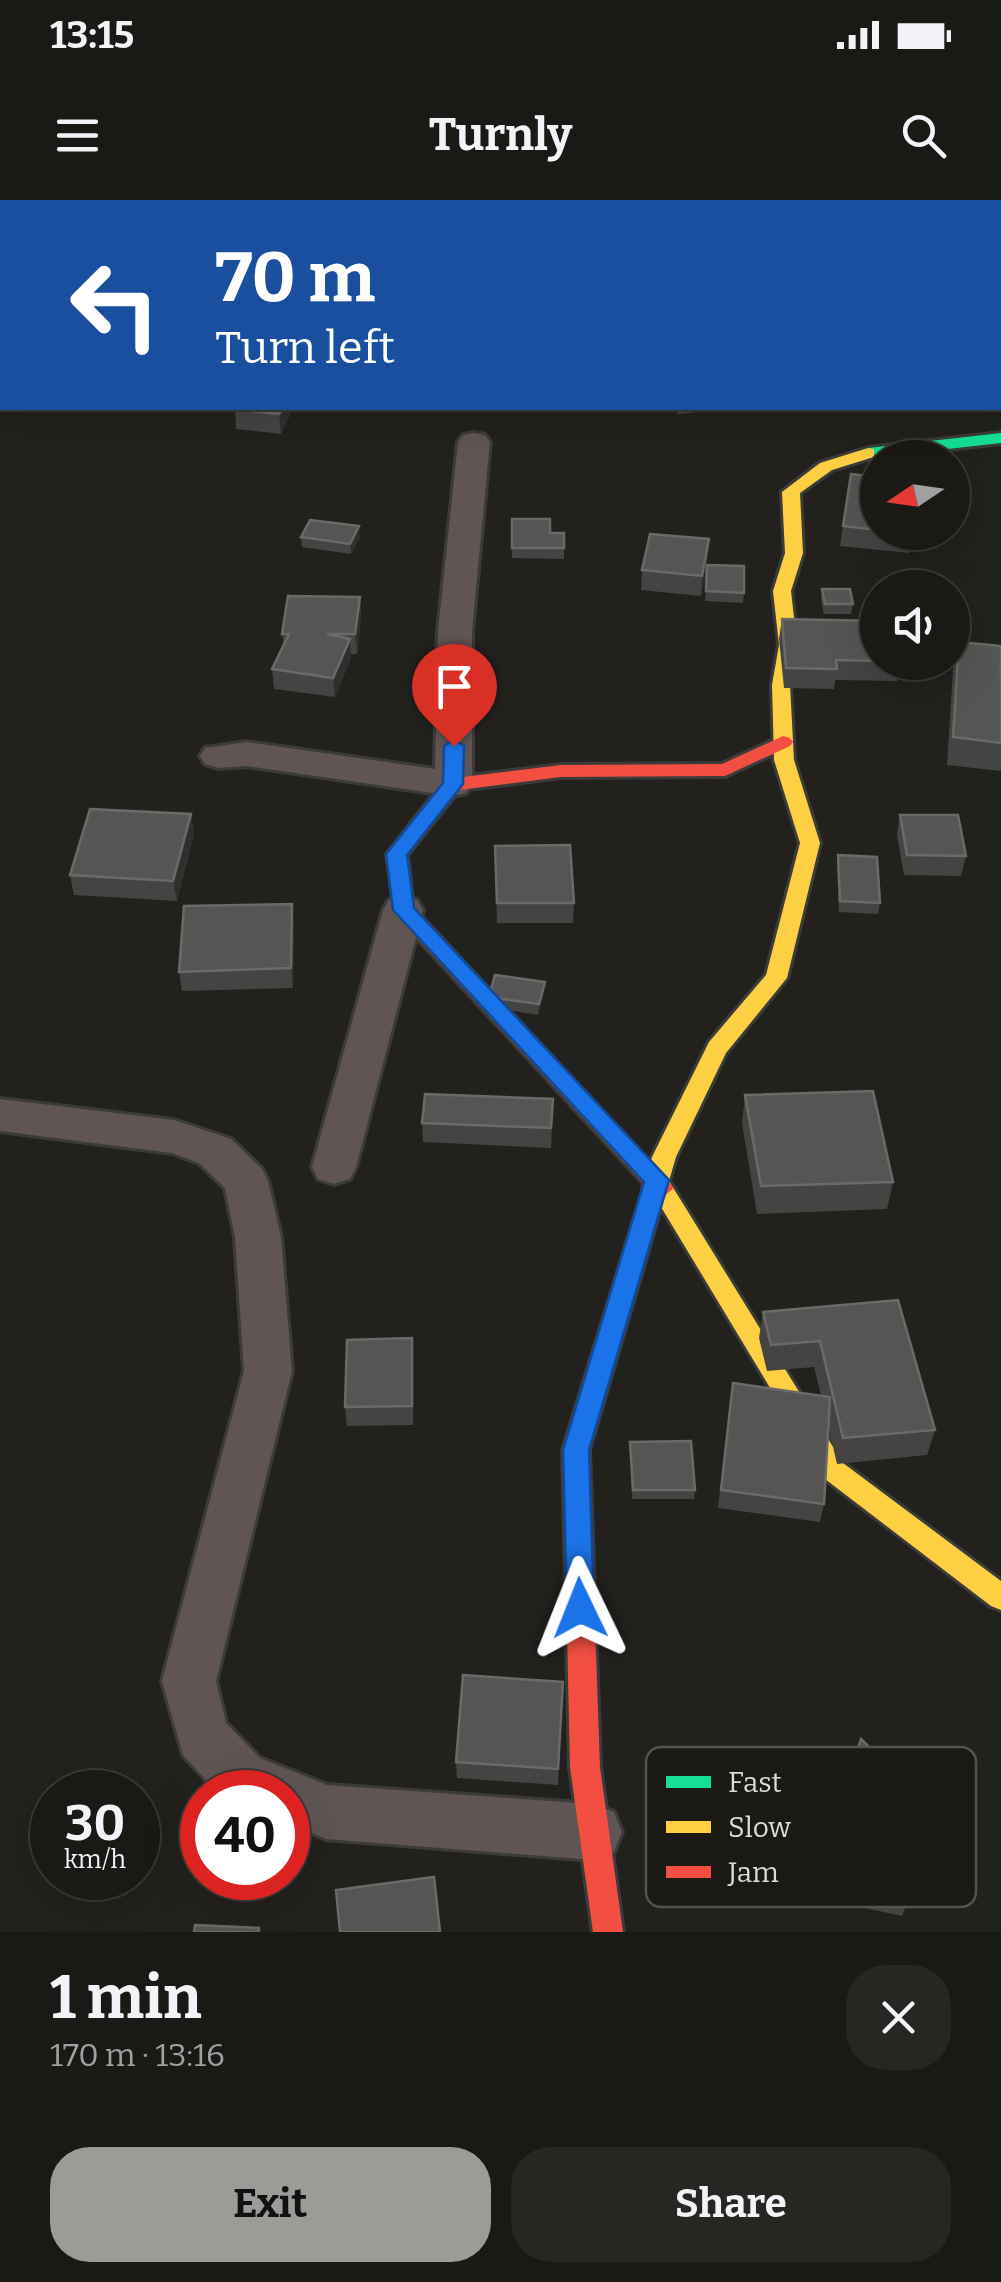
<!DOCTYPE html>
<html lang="en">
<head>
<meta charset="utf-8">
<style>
  body { margin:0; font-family:Bitter,serif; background:#272623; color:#f1f3f6; height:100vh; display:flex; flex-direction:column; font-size:38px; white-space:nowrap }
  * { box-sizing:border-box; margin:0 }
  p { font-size:32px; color:#9fa0a1 }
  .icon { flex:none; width:55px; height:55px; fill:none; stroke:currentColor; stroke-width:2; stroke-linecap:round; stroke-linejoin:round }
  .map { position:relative; height:1732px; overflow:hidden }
  .side { display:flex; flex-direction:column; background:#1a1916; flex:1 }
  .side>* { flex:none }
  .guide { position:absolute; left:0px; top:0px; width:1002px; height:210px; box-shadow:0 10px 40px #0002,0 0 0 2px #383835; background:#1a4fa0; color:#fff; overflow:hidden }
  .needle { width:65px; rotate:257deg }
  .fabs { position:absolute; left:860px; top:240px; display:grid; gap:20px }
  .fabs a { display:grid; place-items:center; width:110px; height:110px; border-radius:50%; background:#1a1916; box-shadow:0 10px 40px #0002,0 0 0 2px #383835; font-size:50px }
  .speed { position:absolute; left:30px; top:1570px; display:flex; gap:20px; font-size:50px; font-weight:700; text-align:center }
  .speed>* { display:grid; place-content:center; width:130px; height:130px; border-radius:50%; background:#1a1916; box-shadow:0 10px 40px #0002,0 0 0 2px #383835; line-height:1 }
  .speed small { font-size:25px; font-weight:400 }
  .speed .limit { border:15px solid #d22; background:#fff; color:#111 }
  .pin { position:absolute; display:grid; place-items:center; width:85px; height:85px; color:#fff; margin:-102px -42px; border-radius:50% 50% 50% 0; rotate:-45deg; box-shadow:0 0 10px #0007 }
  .pin .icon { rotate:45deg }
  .me { position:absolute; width:110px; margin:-55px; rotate:358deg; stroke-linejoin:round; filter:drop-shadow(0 0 8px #0008) }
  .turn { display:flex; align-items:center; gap:35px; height:210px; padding:0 50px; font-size:45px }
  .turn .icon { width:130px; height:130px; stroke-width:2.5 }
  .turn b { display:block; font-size:70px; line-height:85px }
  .round { display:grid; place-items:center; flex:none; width:105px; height:105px; border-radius:40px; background:#272623 }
  .head { display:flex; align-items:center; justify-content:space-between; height:170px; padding:0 50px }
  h1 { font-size:60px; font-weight:700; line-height:75px }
  .primary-button { display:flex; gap:20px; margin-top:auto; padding:20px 50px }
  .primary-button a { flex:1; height:115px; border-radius:40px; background:#9b9b97; color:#111; font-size:40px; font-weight:700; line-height:115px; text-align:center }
  .primary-button a+a { background:#272623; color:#f1f3f6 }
  .status { display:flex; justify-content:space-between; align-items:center; height:70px; padding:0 50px; background:#1a1916; direction:ltr }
  .status svg { height:28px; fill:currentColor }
  header { display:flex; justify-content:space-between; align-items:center; height:130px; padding:0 50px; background:#1a1916; font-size:45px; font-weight:700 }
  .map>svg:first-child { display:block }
</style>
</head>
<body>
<div class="status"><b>13:15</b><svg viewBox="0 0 49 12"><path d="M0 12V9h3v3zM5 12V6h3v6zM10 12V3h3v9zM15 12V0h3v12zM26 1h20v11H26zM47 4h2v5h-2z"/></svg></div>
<header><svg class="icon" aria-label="menu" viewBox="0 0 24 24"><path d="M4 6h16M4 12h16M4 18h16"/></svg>Turnly<svg class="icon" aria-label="search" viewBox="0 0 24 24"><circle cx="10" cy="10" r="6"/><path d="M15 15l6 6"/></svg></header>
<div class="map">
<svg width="1001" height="1732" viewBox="0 0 1001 1732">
  <rect width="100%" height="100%" fill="#22211e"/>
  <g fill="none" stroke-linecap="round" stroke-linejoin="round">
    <defs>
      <path id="street" d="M 0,0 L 23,0 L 24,2 L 2,2 L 2,8 Z
        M 474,233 L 485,235 L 490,242 L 472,431 L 472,584 L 466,593 L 453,596 L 247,566 L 218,568 L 205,564 L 200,556 L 205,548 L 247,542 L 435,569 L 438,431 L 458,242 L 463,235 Z
        M 403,696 L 417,700 L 423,710 L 356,967 L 350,979 L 334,984 L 318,979 L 312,967 L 383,710 L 389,700 Z
        M 0,899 L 174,920 L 231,939 L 262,969 L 268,981 L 281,1037 L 292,1171 L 216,1481 L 226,1523 L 260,1558 L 327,1585 L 594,1604 L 614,1612 L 622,1632 L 614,1652 L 594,1660 L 326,1639 L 288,1623 L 288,1592 L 217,1592 L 183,1555 L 162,1481 L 244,1171 L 235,1037 L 225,988 L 199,963 L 172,953 L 0,931 Z"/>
      <path id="fast" d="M 1001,233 L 1001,243 L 868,258 L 860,253 L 868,248 Z"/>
      <path id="slow" d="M 868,248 L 874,249 L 874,257 L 832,270 L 800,293 L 803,353 L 791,391 L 797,445 L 790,485 L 794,560 L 820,643 L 787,778 L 726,853 L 676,957 L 669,981 L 843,1263 L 1001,1381 L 1001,1410 L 991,1406 L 825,1279 L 655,997 L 647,995 L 643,988 L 652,957 L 709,842 L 766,775 L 800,643 L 774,560 L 772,485 L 779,445 L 773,391 L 785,353 L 782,292 L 820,263 Z"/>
      <path id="jam" d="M 783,536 L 790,538 L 793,542 L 790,546 L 725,576 L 561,577 L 459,590 L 407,655 L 413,708 L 674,988 L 664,996 L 589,1250 L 600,1567 L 623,1732 L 593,1732 L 570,1567 L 563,1250 L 645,985 L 396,715 L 387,654 L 446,579 L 561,565 L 722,564 Z"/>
    </defs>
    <use href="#street" stroke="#3b3b39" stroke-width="6"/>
    <use href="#fast" stroke="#3b3b39" stroke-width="6"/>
    <use href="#slow" stroke="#3b3b39" stroke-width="6"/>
    <use href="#jam" stroke="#3b3b39" stroke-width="6"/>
    <use href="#street" fill="#605454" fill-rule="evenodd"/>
    <use href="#fast" fill="#16e098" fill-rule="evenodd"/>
    <use href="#slow" fill="#ffcf43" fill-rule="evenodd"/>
    <use href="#jam" fill="#f24e42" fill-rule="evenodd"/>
  </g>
  <path fill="#454443" d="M 850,0 L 887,0 L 887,2 L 849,2 Z
    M 896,0 L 971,0 L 970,2 L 896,2 Z
    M 235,208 L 293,208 L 281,234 L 236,229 Z
    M 675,208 L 699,208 L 699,212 L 678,214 Z
    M 851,274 L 878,277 L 878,332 L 912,332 L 909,353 L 840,346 Z
    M 512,319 L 550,333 L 564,333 L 564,359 L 512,358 Z
    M 301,337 L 360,337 L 351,354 L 302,347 Z
    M 707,365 L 744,393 L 743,403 L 705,401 L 707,365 L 701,396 L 641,390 L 642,370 Z
    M 822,389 L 853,404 L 851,414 L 824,414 L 821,400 Z
    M 360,397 L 361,417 L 357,454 L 351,454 L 351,458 L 335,497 L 274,489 L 272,469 L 284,445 L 282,434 Z
    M 782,419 L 878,421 L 878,462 L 900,462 L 897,481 L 835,480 L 834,489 L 784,488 L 779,439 Z
    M 959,442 L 1001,446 L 1001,571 L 947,565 L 953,470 Z
    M 191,614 L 194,634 L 177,701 L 74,695 L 70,675 Z
    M 900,615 L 966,656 L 961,676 L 904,675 L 897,635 Z
    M 495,646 L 574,703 L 573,723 L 497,723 Z
    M 838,655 L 880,703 L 878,714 L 839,712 L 837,665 Z
    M 294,724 L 293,788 L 182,791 L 179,772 Z
    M 544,793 L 538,815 L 489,807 L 489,797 Z
    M 745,895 L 893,982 L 887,1009 L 757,1014 L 742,923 Z
    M 553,899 L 551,948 L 423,942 L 422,923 Z
    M 898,1100 L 935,1230 L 927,1255 L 837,1264 L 828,1225 L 824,1304 L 820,1322 L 718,1308 L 730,1201 L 821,1195 L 814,1167 L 767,1171 L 759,1138 L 763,1112 Z
    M 413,1157 L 413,1225 L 347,1226 L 345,1207 Z
    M 630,1242 L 695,1290 L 694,1299 L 632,1299 Z
    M 563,1482 L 558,1585 L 457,1578 L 456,1562 Z
    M 813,1681 L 908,1701 L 902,1716 L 809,1696 Z"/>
  <path fill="#302f2e" d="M 283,208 L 293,208 L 281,234 L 279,214 Z
    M 359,326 L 360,337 L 351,354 L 350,344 Z
    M 709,339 L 708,359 L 701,396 L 702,376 Z
    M 360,397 L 361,417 L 357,454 L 355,434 Z
    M 350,439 L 351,458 L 335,497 L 333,478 Z
    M 191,614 L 194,634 L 177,701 L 173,681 Z
    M 292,704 L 294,724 L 293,788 L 291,768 Z
    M 545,782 L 544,793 L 538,815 L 539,804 Z"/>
  <path fill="#565553" stroke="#6b6a68" stroke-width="2.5" d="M 317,0 L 337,0 L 336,2 L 317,2 Z
    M 469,0 L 515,0 L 515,2 L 468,2 Z
    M 937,0 L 959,0 L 956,2 L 944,2 Z
    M 235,208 L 283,208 L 279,214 L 234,209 Z
    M 851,274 L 878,277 L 878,330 L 843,326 Z
    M 512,319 L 550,319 L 550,333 L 564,333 L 564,348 L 512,348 Z
    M 310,320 L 359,326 L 350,344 L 301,337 Z
    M 650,334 L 709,339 L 702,376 L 642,370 Z
    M 707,365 L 744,366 L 744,393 L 706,391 Z
    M 822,389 L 850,389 L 853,404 L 825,404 Z
    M 288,396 L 360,397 L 355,434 L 327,434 L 350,439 L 333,478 L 272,469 L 289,434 L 282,434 Z
    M 782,419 L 878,421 L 878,461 L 836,460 L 837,469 L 786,468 Z
    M 959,442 L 1001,446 L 1001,543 L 953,537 Z
    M 90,609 L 191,614 L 173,681 L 70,675 Z
    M 900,615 L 958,615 L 966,656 L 907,655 Z
    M 570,645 L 574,703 L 497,703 L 495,646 Z
    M 838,655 L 877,657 L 880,703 L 840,701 Z
    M 292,704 L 291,768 L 179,772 L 184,706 Z
    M 495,775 L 545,782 L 539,804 L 489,797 Z
    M 873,891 L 893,982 L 761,986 L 745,895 Z
    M 425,894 L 553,899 L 551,928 L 422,923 Z
    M 898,1100 L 935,1230 L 843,1238 L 820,1141 L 771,1145 L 763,1112 Z
    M 412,1138 L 412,1206 L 345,1207 L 347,1140 Z
    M 733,1183 L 830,1197 L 824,1304 L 721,1290 Z
    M 691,1241 L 695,1290 L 633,1290 L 630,1242 Z
    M 463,1475 L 563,1482 L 558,1569 L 456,1562 Z
    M 861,1539 L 916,1594 L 908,1701 L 813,1681 Z
    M 434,1677 L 440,1732 L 340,1732 L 336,1690 Z
    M 195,1725 L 259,1728 L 259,1732 L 194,1732 Z"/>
  <path fill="#1a73e8" stroke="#114b97" stroke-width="2.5" d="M 454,539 L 464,546 L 463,584 L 407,655 L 414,708 L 669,980 L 589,1250 L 594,1408 L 590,1418 L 580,1421 L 571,1418 L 567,1408 L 563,1250 L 644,982 L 393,710 L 386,654 L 443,583 L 444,546 Z"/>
  <rect x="646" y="1547" width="330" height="160" rx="15" fill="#1a1914" stroke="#54544f" stroke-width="2.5"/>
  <rect x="666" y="1576" width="45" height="12" fill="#16e098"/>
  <rect x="666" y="1621" width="45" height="12" fill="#ffcf43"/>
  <rect x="666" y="1666" width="45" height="12" fill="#f24e42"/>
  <g font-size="28" fill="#dcdcd8">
    <text x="728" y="1592">Fast</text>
    <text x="728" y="1637">Slow</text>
    <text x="728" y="1682">Jam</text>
  </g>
</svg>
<div class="fabs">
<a><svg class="needle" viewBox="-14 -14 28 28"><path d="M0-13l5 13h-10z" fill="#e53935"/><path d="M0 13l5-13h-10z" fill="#9fa0a1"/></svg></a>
<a><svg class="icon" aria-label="sound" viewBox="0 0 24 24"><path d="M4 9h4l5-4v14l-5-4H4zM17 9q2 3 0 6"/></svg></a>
</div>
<div class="speed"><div>30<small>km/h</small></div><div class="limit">40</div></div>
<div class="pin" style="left:454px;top:546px;background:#d93025"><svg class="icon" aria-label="arrive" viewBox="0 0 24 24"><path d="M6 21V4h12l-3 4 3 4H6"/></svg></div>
<svg class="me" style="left:580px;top:1408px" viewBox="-20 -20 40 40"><path d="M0-17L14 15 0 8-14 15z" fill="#1a73e8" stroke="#fff" stroke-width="4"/></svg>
<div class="guide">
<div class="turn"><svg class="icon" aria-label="left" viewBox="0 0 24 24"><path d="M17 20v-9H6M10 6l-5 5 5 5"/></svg><div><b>70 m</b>Turn left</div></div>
</div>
</div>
<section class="side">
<div class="head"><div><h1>1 min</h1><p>170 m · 13:16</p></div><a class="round"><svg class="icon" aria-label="close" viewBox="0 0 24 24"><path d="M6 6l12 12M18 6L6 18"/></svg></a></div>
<div class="primary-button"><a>Exit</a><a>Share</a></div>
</section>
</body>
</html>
